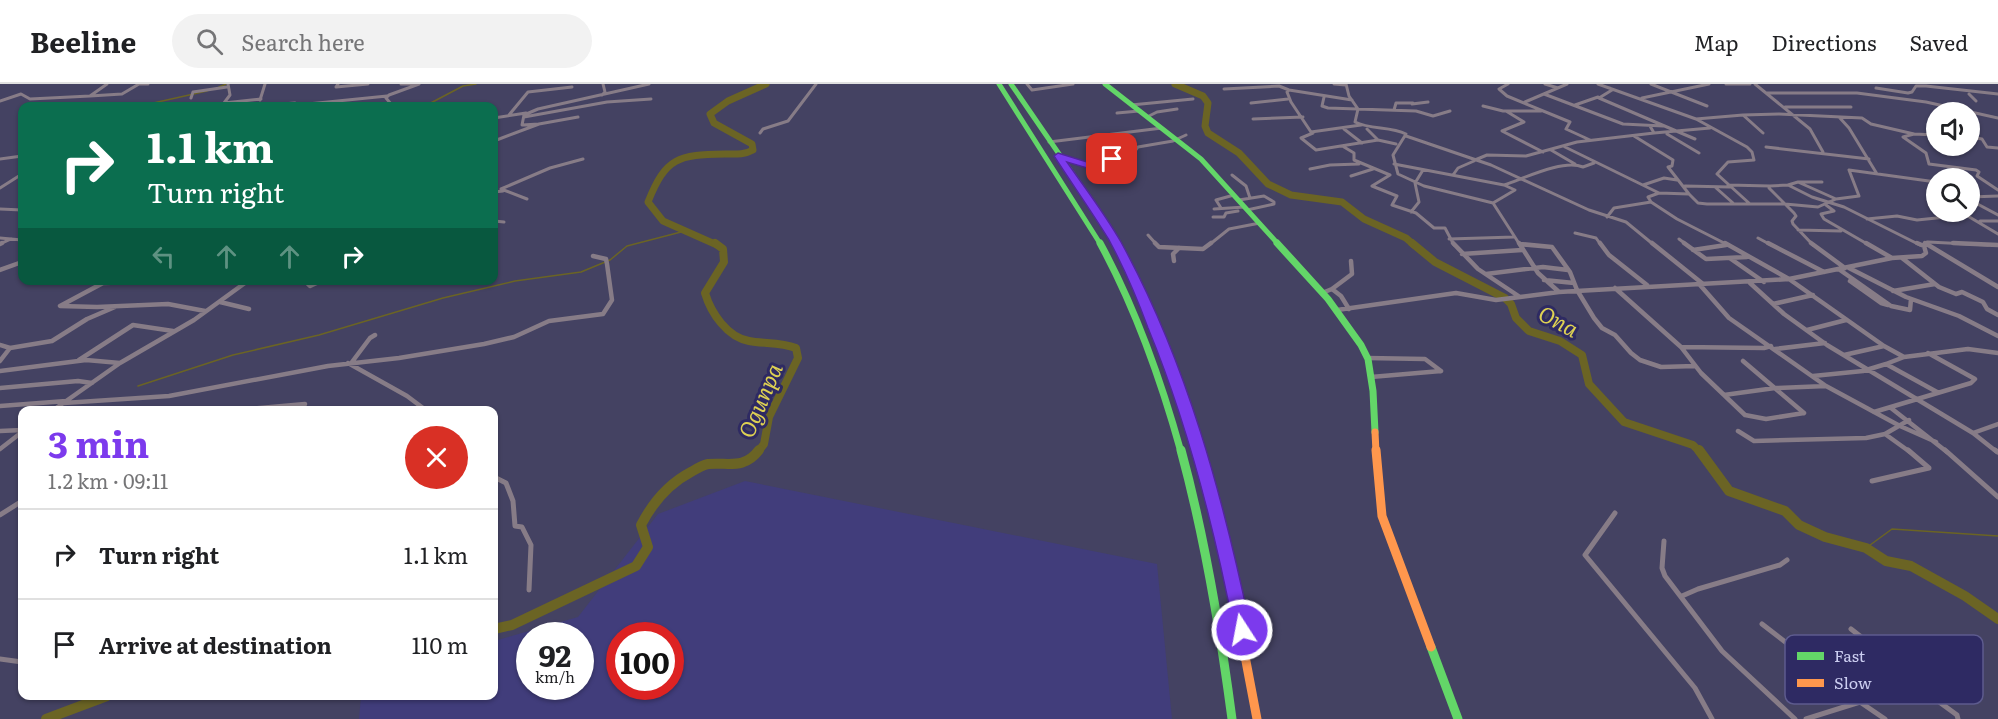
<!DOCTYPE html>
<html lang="en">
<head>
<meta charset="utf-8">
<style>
  body { margin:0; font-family:Literata,serif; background:#f2f2f2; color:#202124; height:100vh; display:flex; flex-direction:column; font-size:22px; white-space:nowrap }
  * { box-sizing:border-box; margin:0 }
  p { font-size:20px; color:#757577 }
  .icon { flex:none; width:33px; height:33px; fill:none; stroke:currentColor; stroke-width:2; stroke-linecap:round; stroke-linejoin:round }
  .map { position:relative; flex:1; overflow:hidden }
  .side { position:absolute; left:18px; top:322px; width:480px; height:294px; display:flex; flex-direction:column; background:#fff; border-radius:12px; box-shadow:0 2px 4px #0004 }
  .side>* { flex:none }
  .top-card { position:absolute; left:18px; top:18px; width:480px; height:183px; border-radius:12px; box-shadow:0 2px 4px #0004; background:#0b6e4f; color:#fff; overflow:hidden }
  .fabs { position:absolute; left:1926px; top:18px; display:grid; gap:12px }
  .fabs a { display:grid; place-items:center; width:54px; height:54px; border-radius:50%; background:#fff; box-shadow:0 2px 4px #0004; font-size:30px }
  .speed { position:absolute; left:516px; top:538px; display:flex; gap:12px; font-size:30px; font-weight:700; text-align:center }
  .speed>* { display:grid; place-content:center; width:78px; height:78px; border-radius:50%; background:#fff; box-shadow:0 2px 4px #0004; line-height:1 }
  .speed small { font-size:15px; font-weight:400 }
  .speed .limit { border:9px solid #d22; background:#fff; color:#111 }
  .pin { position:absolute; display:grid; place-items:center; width:51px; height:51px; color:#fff; margin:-26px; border-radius:12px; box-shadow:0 3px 9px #0006 }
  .me { position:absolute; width:66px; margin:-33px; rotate:349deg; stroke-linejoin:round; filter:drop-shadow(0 0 4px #0008) }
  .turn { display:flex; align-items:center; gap:21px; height:126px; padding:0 30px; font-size:27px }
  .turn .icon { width:78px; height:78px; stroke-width:2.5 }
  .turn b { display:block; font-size:42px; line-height:51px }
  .lanes { display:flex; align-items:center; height:57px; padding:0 30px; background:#0003; justify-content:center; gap:30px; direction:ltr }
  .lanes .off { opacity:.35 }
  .round { display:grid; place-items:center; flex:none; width:63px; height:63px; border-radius:32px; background:#f2f2f2 }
  .head { display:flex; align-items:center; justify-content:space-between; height:102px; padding:0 30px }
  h1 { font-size:36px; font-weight:700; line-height:45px; color:#7c3aed }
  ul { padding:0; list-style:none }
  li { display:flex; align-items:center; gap:18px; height:90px; padding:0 30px; border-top:2px solid #e0e0e0 }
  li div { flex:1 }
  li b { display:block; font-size:22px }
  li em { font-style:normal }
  header { display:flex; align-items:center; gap:36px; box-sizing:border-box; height:84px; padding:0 30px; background:#fff; border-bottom:2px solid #e0e0e0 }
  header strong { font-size:28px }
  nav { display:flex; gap:33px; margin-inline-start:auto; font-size:21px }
  .search { width:420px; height:54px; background:#f2f2f2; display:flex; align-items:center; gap:15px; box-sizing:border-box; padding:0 21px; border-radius:33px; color:#757577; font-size:22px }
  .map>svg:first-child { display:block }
</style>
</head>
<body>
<header>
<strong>Beeline</strong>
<div class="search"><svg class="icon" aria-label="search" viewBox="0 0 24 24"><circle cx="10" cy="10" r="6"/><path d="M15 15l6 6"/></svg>Search here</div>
<nav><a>Map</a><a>Directions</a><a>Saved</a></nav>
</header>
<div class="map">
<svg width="1998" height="635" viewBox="0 0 1998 635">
  <rect width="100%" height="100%" fill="#444262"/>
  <path fill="#413d7b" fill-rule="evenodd" d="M 745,397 L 1157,480 L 1172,635 L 359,635 L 361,612 L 494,612 L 494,557 L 578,533 L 658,430 ZM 530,552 L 580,552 L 580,603 L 530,603 ZM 620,552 L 670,552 L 670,603 L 620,603 Z"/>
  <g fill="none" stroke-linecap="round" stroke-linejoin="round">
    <path stroke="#6b6424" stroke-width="1.5" d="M 219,3 L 226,0
      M 140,22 L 207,7
      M 425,22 L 463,2 L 476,0
      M 138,302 L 233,271 L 319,251 L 443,214 L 515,197 L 581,188 L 610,176 L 627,162 L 681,148
      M 1866,464 L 1892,445 L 1998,452"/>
    <path stroke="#6b6424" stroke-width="7" d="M 1175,0 L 1203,12 L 1208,19 L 1205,42 L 1208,49 L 1239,69 L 1268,100 L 1291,111 L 1342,118 L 1364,135 L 1406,154 L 1414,161
      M 717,161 L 663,137 L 648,118 C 666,73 678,71 725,70 C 735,70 744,71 753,66 L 752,60 L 714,39 L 710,30 L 728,17 L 766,0"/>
    <path stroke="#6b6424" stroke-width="8" d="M 715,159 L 723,165 L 724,178 L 705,209 C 711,229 727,253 749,257 C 765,260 780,258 796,264 L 798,274 L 769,333 L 764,360 L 758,368
      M 1412,159 L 1435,178 L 1505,214 L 1511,220 L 1516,234 L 1529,247 L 1560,257 L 1582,271 L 1589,300 L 1624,338 L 1693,361 L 1700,368"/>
    <path stroke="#6b6424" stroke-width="10" d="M 1699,366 L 1729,407 L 1785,427 L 1799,441 L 1825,453 L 1866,464 L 1886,477 L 1911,482 L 1965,512 L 1998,535
      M 494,545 L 512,541 L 636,482 L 648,463 L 641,441 C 653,418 668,400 691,388 C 696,385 703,381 708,380 C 728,378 744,386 759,366
      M 46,635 L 107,612"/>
    <path stroke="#877c87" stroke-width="3" d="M 228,0 L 230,11 L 224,19 L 261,15
      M 338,0 L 336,3 L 368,0
      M 401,0 L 416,0
      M 1027,0 L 1032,6 L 1073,0
      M 1334,0 L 1346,1
      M 1346,0 L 1349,12 L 1358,25 L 1355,38 C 1371,46 1390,42 1406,50 L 1393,71 L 1398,90 L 1424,102 L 1493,119 L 1520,161
      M 1508,0 L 1499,5 L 1507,12 L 1570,38 L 1566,45 L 1590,56
      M 1545,0 L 1558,4
      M 1598,0 L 1696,35 L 1747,63 L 1752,68 L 1754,76 L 1728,78 L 1717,90 L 1750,120
      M 1651,0 L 1707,22
      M 1726,0 L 1750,0
      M 1755,0 L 1810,45 L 1823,68
      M 1876,4 L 1908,9 L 1912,8 L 1916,2 L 1926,2 L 1998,10
      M 1224,5 L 1279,2 L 1289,6 L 1352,16
      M 1289,6 L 1287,8 L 1291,18 L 1311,48 L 1361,41
      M 1767,9 L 1857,9 L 1926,18 L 1998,34
      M 1544,10 L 1623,40 L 1663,42
      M 1969,10 L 1976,17
      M 602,11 L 605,8 L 603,0
      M 90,12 L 122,10 L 139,0 L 148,0
      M 1324,13 L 1322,22 L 1328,24 L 1416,27 L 1433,32 L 1450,27
      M 191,14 L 193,8 L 227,3
      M 1599,14 L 1695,55
      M 1599,14 L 1612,6 L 1610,4
      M 1642,14 L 1709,0
      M 260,16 L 265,0
      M 0,17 L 21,10 L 30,15 L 90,12 L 107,0
      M 1525,18 L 1567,0
      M 1251,19 L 1288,15
      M 1412,20 L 1428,18
      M 1131,21 L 1193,15
      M 1575,21 L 1598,13
      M 258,22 L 295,19 L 298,21 L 387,12
      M 384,22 L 391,20 L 386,14 L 389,11 L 419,0
      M 1483,22 L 1503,27 L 1541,27
      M 1785,23 L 1851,23
      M 1394,26 L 1396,19 L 1413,19
      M 1506,27 L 1524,38 L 1502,47 L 1543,68
      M 1117,29 L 1139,27
      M 509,31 L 528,8 L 572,3
      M 524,33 L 607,18 L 651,15
      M 1147,33 L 1157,28 L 1177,25
      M 1839,33 L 1849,44 L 1877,90
      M 494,34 L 526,29
      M 1253,35 L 1303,33
      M 1696,35 L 1743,31
      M 539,40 L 522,41 L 524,31 L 538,25 L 649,0
      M 1344,45 L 1362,59
      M 1367,45 L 1378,56 L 1396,60
      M 760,49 L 763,45 L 788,37 L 816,0
      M 1313,49 L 1301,54 L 1316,66 L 1378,56
      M 1654,49 L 1710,44
      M 1763,49 L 1743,31 L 1779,30 L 1862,34 L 1871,40 L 1914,50 L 1903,53
      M 1667,50 L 1699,69
      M 1914,50 L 1936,51
      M 1406,52 L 1491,81 L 1589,126 L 1626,138 L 1654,161
      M 1634,52 L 1673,76 L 1672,82 L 1668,83 L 1689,110
      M 1903,53 L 1926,69 L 1929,80 L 1976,86 L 1979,88 L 1977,92 L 1998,106
      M 1970,53 L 1982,55 L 1987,63 L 1998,64
      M 494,57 L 539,40 L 578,33
      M 1049,58 L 1162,44
      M 1344,63 L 1354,69 L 1354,76 L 1390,91
      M 1565,63 L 1659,109 L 1689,110 L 1698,119 L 1707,120 L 1785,120 L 1818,123 L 1836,115 L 1859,112 L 1849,86 L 1936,98
      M 1766,63 L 1869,75
      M 1551,66 L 1575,80
      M 1058,72 C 1076,78 1103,87 1119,71 L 1133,70 L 1138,63 L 1173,57 L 1186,51
      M 0,75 L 22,72
      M 1475,76 L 1487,71 L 1526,72 L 1577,58 L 1654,49 L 1650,42
      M 1394,80 L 1504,101 L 1515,106 L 1493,119
      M 1310,85 L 1330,81 L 1359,80
      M 1232,91 L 1246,102 L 1250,114
      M 1453,91 L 1458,84 L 1474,77
      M 1351,92 L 1373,85
      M 1798,98 L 1836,115
      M 1822,98 L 1798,98 L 1788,101 L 1812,113 L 1844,123 L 1920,161
      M 1504,101 C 1525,94 1563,75 1583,83 L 1594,79
      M 1643,101 L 1664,94 L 1677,96
      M 1728,101 L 1770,102
      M 1788,101 L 1770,102 L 1769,104 L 1794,129 L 1796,132 L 1792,137 L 1793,140 L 1813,161
      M 1372,102 L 1390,91
      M 1372,102 L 1397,112 L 1392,121 L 1416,129 L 1434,144 L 1445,144 L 1454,161
      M 1685,102 L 1730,103
      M 1715,103 L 1733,119
      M 0,104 L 22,90
      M 494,108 L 503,107
      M 1970,113 L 1998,112
      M 527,115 L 501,105 L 550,84 L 583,75
      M 1239,116 L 1264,112 L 1274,118 L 1274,120 L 1247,126
      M 1970,116 L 1998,131
      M 1651,118 L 1677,135 L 1728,161
      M 1826,121 L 1834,127 L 1821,130 L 1824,135 L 1869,161
      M 1221,124 L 1216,116 L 1234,111
      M 0,125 L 22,126
      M 1214,125 L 1245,123
      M 1411,128 L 1419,118 L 1415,99 L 1423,86
      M 1213,133 L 1224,133 L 1226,129 L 1238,127
      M 1607,133 L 1614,124 L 1651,118 L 1648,113 L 1659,109
      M 1867,135 L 1897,132 L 1917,136 L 1966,131 L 1998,150
      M 494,137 L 504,138
      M 1980,137 L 1998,137
      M 1798,146 L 1841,147
      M 1575,149 L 1596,154 L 1601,161
      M 1148,151 L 1157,161
      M 0,154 L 22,156
      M 1758,154 L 1771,161
      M 1449,155 L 1514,153
      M 1679,155 L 1687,161
      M 1925,159 L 1928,161
      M 0,160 L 11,155
      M 1520,160 L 1526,161
      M 1209,161 L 1229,145 L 1260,139
      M 1925,161 L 1928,158 L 1988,161"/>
    <path stroke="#877c87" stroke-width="4.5" d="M 1155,159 L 1159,163 L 1203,165 L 1211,159
      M 1519,159 L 1538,189 L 1559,208 L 1789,195 L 1892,174 L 1922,172 L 1926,169 L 1924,162 L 1927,159
      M 1600,159 L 1609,171 L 1647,201
      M 1652,159 L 1703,200
      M 1684,159 L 1706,175 L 1747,173
      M 1725,159 L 1789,195 L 1884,262
      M 1768,159 L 1824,188
      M 1811,159 L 1845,184
      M 1866,159 L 1892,174
      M 1917,159 L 1924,162
      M 1925,159 L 1998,203
      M 1953,159 L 1998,161
      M 0,160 L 2,159
      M 1520,160 L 1552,163 L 1570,188 L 1577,206 L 1594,234 L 1602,244 L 1615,251 L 1631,269 L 1640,276 L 1661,283 L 1695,282
      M 1693,166 L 1726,161
      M 1462,170 L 1522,166
      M 1902,174 L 1939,203 L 1956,210 L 1962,208 L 1983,218 L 1987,225 L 1998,231
      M 1731,175 L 1764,198
      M 1174,177 L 1173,170 L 1179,164
      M 1849,184 L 1906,213 L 1959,232 L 1998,252
      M 0,186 L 22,178
      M 1840,186 L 1891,222 L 1910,226 L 1911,215
      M 1486,190 L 1543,183 L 1568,186
      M 200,196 L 103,199 L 60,222 L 97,223 L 168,220 L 205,227
      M 304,196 L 310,202 L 323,196
      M 1544,196 L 1574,199
      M 1850,197 L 1881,219 L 1888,221
      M 1750,199 L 1784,230 L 1827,261 L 1973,349 L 1998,340
      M 1700,201 L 1729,234 L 1826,302 L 1900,342 L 1936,358
      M 1615,204 L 1681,263 L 1701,289 L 1745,331 L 1766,335 L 1804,329
      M 1332,205 L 1341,212 L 1349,225
      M 1893,207 L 1935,200
      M 1322,209 L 1332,205 L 1352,190 L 1351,177
      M 1520,213 L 1559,208
      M 220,218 L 249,225
      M 1773,220 L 1813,211
      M 1337,226 L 1456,209 L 1496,216 L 1520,213 L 1478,185 L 1453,159
      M 1807,246 L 1846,236
      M 0,261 L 10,264 L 0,277
      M 1681,263 L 1764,264 L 1771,262
      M 10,264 L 52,257 L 87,235 L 115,223
      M 1775,265 L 1825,259
      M 1844,271 L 1884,262 L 1904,273 L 1968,265 L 1998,269
      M 1904,273 L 1886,280 L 1937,308
      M 1367,274 L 1425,275 L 1441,287
      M 79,276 L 133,241 L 173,247
      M 1743,277 L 1804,329
      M 352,278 L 370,254 L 375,251
      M 348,279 L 407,312 L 427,327
      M 0,287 L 86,276 L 120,279
      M 1813,292 L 1863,287 L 1886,280
      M 1371,293 L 1441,287
      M 0,304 L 78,297 L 92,299
      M 1724,311 L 1775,304 L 1826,302
      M 64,319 L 169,312 L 328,282 L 399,274 L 484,260 L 514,253 L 549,237 L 603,230 L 612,216 L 607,180 L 606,175 L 593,172
      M 0,322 L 66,317
      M 1891,324 L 1947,368
      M 52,327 L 120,279 L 194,236 L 249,196
      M 225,327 L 305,320
      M 1874,328 L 1971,299 L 1975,295 L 1928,269
      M 0,347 L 22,346
      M 1738,347 L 1754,357 L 1866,354 L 1885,350 L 1909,336
      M 1973,349 L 1997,368
      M 1885,350 L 1910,368
      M 0,365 L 22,348"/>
    <path stroke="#877c87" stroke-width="5" d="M 1945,366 L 1998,413
      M 1995,366 L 1998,368
      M 494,393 L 506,399 L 513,417 L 515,442 L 522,443 L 531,461 L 529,506
      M 1872,397 L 1929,384 L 1908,366
      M 1615,429 L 1585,471 L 1695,604 L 1712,635
      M 0,431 L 22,417
      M 1664,457 L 1662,484 L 1665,492 L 1722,567 L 1795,635
      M 1682,512 L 1698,505 L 1780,481 L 1787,476
      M 1762,540 L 1862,617
      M 1851,545 L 1901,584 L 1906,589 L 1905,593 L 1957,631 L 1958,635
      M 0,575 L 22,578
      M 1860,618 L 1885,635
      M 1806,635 L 1860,618 L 1905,593"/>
    <path stroke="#63d668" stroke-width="5" d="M 999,0 L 1101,161
      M 1011,0 L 1081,102 L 1117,161
      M 1105,0 L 1201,75 L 1279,161"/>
    <path stroke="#63d668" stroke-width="7" d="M 1100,159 C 1136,225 1161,296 1181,368
      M 1116,159 L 1152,233 L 1189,334
      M 1277,159 L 1328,215 L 1361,261 L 1368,275 L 1373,307 L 1375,348"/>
    <path stroke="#63d668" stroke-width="9" d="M 1181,366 C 1205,454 1220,544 1232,635
      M 1431,563 L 1458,635"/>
    <path stroke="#ff974d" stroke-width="7" d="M 1189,334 L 1198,368
      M 1375,348 L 1376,368"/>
    <path stroke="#ff974d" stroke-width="9" d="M 1198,366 L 1222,451 L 1257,635
      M 1376,366 L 1382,432 L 1431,563"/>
  </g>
  <path fill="#7c3aed" stroke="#51269a" stroke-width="1.5" d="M 1058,69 L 1087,78 L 1112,73 L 1117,75 L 1087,84 L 1067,78 C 1085,104 1105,130 1121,158 C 1187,278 1223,413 1251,546 L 1248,551 L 1242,553 L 1236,551 L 1234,546 C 1214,443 1188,341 1148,244 C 1137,214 1124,184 1109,156 C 1092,128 1072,100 1054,72 Z"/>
  <g text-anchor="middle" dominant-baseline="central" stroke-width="6" stroke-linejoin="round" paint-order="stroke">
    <g font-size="22" font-style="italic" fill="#ded153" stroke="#2e2a63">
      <text transform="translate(1559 236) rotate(28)">Ona</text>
      <text transform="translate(759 316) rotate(-67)">Ogunpa</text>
    </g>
  </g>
  <rect x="1785" y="551" width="198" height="69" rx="9" fill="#2e2a63" stroke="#5d5b8e" stroke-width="1.5"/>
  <rect x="1797" y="568" width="27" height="8" fill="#63d668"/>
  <rect x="1797" y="595" width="27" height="8" fill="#ff974d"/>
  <g font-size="16" fill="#cccef1">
    <text x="1834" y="578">Fast</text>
    <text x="1834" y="605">Slow</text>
  </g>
</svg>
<div class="fabs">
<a><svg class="icon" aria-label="sound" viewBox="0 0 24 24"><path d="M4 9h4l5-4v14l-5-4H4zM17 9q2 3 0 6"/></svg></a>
<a><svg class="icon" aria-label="search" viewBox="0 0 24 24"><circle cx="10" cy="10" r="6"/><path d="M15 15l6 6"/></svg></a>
</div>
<div class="speed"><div>92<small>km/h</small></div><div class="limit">100</div></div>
<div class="pin" style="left:1112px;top:75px;background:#d93025"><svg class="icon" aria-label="arrive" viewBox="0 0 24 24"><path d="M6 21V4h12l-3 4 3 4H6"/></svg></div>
<svg class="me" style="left:1242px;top:546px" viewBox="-20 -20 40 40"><circle r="17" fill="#7c3aed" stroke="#fff" stroke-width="3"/><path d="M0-11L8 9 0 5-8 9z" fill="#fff"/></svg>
<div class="top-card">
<div class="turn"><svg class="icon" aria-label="right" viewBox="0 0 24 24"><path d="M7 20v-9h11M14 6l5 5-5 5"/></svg><div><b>1.1 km</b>Turn right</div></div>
<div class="lanes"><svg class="icon off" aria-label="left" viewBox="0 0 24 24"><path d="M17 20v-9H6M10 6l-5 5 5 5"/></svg><svg class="icon off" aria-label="ahead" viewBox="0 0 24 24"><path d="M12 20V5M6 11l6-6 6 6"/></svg><svg class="icon off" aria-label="ahead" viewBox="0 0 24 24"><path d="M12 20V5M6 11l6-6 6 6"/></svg><svg class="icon" aria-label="right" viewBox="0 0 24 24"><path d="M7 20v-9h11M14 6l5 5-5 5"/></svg></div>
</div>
<section class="side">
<div class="head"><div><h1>3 min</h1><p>1.2 km · 09:11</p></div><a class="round" style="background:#d93025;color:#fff"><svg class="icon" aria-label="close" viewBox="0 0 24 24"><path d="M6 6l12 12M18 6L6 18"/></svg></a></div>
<ul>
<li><svg class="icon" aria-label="right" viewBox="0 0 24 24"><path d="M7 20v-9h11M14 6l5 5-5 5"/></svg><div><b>Turn right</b></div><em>1.1 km</em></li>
<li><svg class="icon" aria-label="arrive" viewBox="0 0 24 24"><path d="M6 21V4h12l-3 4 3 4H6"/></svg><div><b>Arrive at destination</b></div><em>110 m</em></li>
</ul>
</section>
</div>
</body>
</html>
